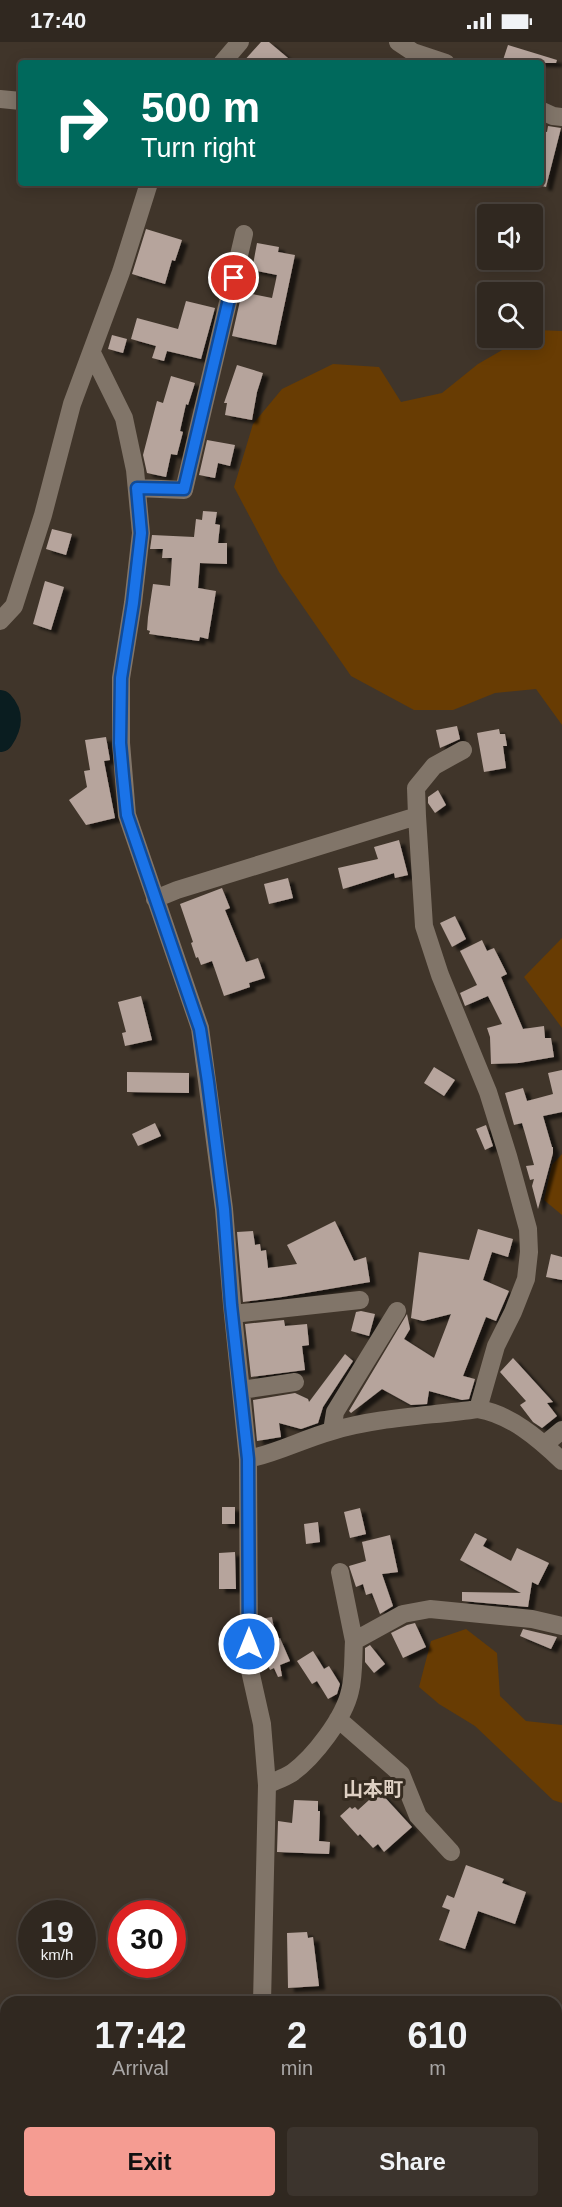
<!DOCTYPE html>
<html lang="en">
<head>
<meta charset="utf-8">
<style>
  body { margin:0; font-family:Arial,"Noto Sans JP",sans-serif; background:#3c342d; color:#f1f3f6; height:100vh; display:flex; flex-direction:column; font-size:22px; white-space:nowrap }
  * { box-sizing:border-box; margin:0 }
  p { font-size:20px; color:#a8a6a5 }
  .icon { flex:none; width:33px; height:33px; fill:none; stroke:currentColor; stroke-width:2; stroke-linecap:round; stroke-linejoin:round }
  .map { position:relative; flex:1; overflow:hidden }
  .drawer { position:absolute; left:0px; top:1954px; width:562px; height:212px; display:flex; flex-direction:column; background:#302820; border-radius:18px 18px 0 0; box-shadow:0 3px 15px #0003,0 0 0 2px #4b443e }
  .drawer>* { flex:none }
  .hud { position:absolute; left:18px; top:18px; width:526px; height:126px; border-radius:6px; box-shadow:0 3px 15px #0003,0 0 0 2px #4b443e; background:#00695c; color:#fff; overflow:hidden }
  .buttons { position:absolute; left:477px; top:162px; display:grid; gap:12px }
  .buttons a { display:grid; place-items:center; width:66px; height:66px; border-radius:6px; background:#302820; box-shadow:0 3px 15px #0003,0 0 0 2px #4b443e; font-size:30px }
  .speed { position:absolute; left:18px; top:1858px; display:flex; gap:12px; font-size:30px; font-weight:700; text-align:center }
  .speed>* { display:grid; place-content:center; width:78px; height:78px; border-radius:50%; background:#302820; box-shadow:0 3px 15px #0003,0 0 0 2px #4b443e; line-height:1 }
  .speed small { font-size:15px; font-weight:400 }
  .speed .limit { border:9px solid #d22; background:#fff; color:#111 }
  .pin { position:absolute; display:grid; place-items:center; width:51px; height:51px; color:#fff; margin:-26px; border:3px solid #fff; border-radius:50%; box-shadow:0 2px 6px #0007 }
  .me { position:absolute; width:66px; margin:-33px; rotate:0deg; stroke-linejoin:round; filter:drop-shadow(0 0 4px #0008) }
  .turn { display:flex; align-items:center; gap:21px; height:126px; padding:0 24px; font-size:27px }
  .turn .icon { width:78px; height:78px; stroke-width:2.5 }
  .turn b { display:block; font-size:42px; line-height:51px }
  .eta { display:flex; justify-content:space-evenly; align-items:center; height:102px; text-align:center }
  .eta b { font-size:36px; font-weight:800; line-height:42px }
  .action { display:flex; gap:12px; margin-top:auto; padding:12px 24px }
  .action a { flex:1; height:69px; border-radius:6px; background:#f59c92; color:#111; font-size:24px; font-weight:800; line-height:69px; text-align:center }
  .action a+a { background:#3c342d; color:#f1f3f6 }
  .status { display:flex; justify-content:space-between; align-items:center; height:42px; padding:0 30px; background:#302820; direction:ltr }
  .status svg { height:16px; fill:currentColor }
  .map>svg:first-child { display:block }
</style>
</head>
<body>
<div class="status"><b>17:40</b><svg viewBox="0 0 49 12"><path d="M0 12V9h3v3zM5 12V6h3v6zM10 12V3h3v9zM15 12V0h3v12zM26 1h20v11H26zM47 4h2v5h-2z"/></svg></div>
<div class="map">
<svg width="562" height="2165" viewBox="0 0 562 2165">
  <defs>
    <filter id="shadow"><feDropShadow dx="6" dy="4" stdDeviation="1.5" flood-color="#0009"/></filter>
  </defs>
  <rect width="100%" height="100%" fill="#40352a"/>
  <path fill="#683c03" d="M 536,288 L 562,289 L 562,683 L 536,647 L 495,651 L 453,668 L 414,668 L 351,634 L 279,530 L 234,445 L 253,382 L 282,347 L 333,322 L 379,325 L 401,360 L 442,351 L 478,322 L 523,296 L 532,296 L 533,290 Z
    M 562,896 L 562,986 L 524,935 Z
    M 562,1112 L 562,1173 L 544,1158 L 552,1123 Z
    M 466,1587 L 497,1611 L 500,1654 L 526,1679 L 562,1683 L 562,1761 L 553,1758 L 475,1684 L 439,1662 L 419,1645 L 431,1599 Z"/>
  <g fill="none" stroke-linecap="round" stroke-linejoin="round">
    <path stroke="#0a1d20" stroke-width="28" d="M 0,662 C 10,673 8,684 0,696"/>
  </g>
  <path fill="#b6a49c" filter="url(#shadow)" d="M 261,0 L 269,0 L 294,21 L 242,21 Z
    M 508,3 L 557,18 L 556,21 L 502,21 Z
    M 548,84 L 561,86 L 546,145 L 542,144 L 542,89 L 547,90 Z
    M 146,187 L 182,198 L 175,219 L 172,218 L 165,242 L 132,232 Z
    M 257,201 L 279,205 L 278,210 L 295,213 L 276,303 L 232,294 L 242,250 L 272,256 L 277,233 L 252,228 Z
    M 186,259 L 215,266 L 201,317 L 167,309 L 164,319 L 152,316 L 156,304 L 131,297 L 137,276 L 178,287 Z
    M 112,293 L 127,297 L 123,311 L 108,307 Z
    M 237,323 L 263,331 L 257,350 L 252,378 L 225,373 L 227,361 L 224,361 Z
    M 171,334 L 195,341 L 188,363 L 186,362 L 180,389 L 183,390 L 177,413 L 171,412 L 166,435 L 147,431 L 143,413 L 157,359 L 163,361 Z
    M 207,398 L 235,403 L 230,424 L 218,421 L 215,436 L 199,433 Z
    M 203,469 L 217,470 L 215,482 L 220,483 L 218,501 L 227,501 L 227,522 L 200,521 L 198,546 L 216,549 L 208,597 L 200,595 L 199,599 L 149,592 L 150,589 L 147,588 L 148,575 L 153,542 L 170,544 L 172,516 L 162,516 L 163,507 L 150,507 L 152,493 L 194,495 L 196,477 L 202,478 Z
    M 52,487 L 72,492 L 66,513 L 46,507 Z
    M 45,539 L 64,545 L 51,588 L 33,582 Z
    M 457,684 L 460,697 L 440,706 L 436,688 Z
    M 499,687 L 500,692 L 505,692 L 507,704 L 503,704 L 506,726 L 484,730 L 477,691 Z
    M 106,695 L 110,718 L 104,719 L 115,776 L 86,783 L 69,758 L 87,745 L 84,729 L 90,728 L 85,698 Z
    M 438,748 L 446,763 L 435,771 L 428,761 L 428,755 Z
    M 399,798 L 408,833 L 395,836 L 394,831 L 343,847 L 338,826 L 378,817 L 374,805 Z
    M 288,836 L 293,856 L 269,862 L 264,842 Z
    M 222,846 L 230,866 L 225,868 L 246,920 L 258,916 L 265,936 L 249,941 L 250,945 L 224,954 L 212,919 L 201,923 L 198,915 L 196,916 L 191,901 L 193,900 L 180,862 Z
    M 455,874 L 466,897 L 452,905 L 440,881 Z
    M 482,898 L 487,909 L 494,906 L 507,932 L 501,935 L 523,987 L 544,984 L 545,996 L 551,996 L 554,1015 L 519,1021 L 491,1022 L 490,995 L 487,986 L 502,982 L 488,954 L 465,964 L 460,951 L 477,943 L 460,909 Z
    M 141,954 L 152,998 L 125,1004 L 122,991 L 126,990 L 118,960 Z
    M 434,1025 L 455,1038 L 444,1054 L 424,1041 Z
    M 562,1028 L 562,1070 L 543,1074 L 552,1105 L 553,1105 L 553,1111 L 538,1167 L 532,1144 L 534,1137 L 530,1138 L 526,1124 L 534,1123 L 522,1081 L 514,1083 L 505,1051 L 523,1046 L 527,1059 L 553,1052 L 548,1031 Z
    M 127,1030 L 189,1031 L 189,1051 L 127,1050 Z
    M 155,1081 L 161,1094 L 138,1104 L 132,1092 Z
    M 486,1083 L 493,1104 L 485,1108 L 476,1087 Z
    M 335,1179 L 354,1219 L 366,1215 L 370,1240 L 282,1255 L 243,1260 L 237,1190 L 253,1189 L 255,1203 L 260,1202 L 261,1209 L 266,1208 L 268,1226 L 297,1222 L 287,1203 Z
    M 478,1187 L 513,1197 L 508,1215 L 492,1210 L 483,1238 L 509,1249 L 496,1279 L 486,1275 L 463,1334 L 475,1337 L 469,1357 L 462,1358 L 429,1349 L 427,1362 L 411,1363 L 382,1347 L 351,1371 L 349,1369 L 407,1272 L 410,1287 L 404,1297 L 434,1316 L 451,1272 L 423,1279 L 411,1276 L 419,1210 L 469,1218 Z
    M 551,1212 L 562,1215 L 562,1238 L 546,1235 Z
    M 361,1269 L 375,1272 L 369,1294 L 351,1289 L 356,1270 Z
    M 284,1278 L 285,1284 L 307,1282 L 309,1303 L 302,1304 L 305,1328 L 251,1335 L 245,1282 Z
    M 345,1312 L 353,1319 L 323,1365 L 318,1381 L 301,1387 L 279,1381 L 281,1395 L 257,1399 L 253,1358 L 295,1351 L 308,1357 L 309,1360 Z
    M 513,1316 L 553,1360 L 547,1361 L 557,1374 L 542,1386 L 533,1380 L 520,1363 L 526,1359 L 500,1330 Z
    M 222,1465 L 235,1465 L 235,1482 L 222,1482 Z
    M 360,1466 L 366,1492 L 350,1496 L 344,1470 Z
    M 318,1480 L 320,1500 L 306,1502 L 304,1482 Z
    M 475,1491 L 487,1497 L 483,1504 L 511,1519 L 517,1506 L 549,1521 L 538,1543 L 532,1540 L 528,1565 L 462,1559 L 462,1550 L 521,1551 L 460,1518 Z
    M 390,1493 L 398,1530 L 382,1532 L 393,1564 L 380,1572 L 372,1551 L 366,1553 L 363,1542 L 356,1545 L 349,1524 L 366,1519 L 362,1500 Z
    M 235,1510 L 236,1547 L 219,1547 L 219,1511 Z
    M 272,1575 L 276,1598 L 280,1596 L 290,1619 L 280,1623 L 282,1634 L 278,1635 L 274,1626 L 270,1628 L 261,1609 L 265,1607 L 260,1577 Z
    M 415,1581 L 426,1605 L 403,1616 L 391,1591 L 407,1583 Z
    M 523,1587 L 557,1595 L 551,1607 L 520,1594 Z
    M 370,1603 L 385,1622 L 374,1631 L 365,1620 L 365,1606 Z
    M 313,1609 L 324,1627 L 329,1624 L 340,1642 L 337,1652 L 328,1657 L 317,1639 L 312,1642 L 297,1619 Z
    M 379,1749 L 412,1785 L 384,1810 L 378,1802 L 373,1806 L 360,1792 L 358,1794 L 340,1774 L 350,1765 L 352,1767 L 355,1765 L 358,1768 Z
    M 294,1758 L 318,1759 L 318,1769 L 320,1769 L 319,1799 L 330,1800 L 329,1812 L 277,1810 L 278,1779 L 292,1781 Z
    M 466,1823 L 504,1837 L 502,1841 L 526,1850 L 515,1882 L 478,1869 L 465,1907 L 439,1898 L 450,1868 L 442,1865 L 447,1853 L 454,1856 Z
    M 307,1890 L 308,1896 L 313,1895 L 319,1944 L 288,1946 L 287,1891 Z"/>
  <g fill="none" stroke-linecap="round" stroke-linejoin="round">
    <path stroke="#817569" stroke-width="18" d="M 398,0 L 413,10 L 446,21
      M 222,21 L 240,0
      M 0,57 L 21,59
      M 542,69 L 553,74 L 562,75
      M 92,311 L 124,376 L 135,428 L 141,491 L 133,561 L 121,636 L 121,701 L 127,773 L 200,986 L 224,1167 L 232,1263 L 248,1417 L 249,1624 L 262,1682 L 267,1743 L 262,1960
      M 137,446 L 184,448 L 244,192
      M 0,579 L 14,564 L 43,473 L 72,362 L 121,230 L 149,141
      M 417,774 L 416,746 L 434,724 L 463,708
      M 155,857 L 177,848 L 417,774 L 424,884 L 440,933 L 488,1050 L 508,1114 L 528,1187 L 529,1210 L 526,1237 L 513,1270 L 496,1304 L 478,1367 C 429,1374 379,1375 332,1389 C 303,1397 277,1411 248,1417
      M 233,1272 L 360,1258
      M 241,1348 L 295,1340
      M 478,1367 C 510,1372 539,1397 562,1419
      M 332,1389 L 335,1370 L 397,1269
      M 545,1402 L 562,1388
      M 340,1530 L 354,1599
      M 338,1677 L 401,1732 L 418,1774 L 451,1810
      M 267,1743 C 275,1739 284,1736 292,1731 C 314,1715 344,1676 350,1649 C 354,1634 353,1615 354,1599 L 403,1572 L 430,1567 L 532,1577 L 562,1584
      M 258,2160 L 258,2165"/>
  </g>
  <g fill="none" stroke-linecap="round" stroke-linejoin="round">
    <defs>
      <path id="route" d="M 234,236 L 184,447 L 137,446 L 141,491 L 133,561 L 121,636 L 120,701 L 123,734 L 127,773 L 200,987 L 208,1040 L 224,1167 L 231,1263 L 248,1417 L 249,1602"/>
    </defs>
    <use href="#route" stroke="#114b97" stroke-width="15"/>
    <use href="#route" stroke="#1a73e8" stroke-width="10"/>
  </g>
  <g text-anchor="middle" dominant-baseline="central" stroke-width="6" stroke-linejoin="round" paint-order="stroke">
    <g font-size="20" font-weight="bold" fill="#ded0c3" stroke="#352b20">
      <text x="373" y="1747">山本町</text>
    </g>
  </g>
</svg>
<div class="buttons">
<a><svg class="icon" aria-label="sound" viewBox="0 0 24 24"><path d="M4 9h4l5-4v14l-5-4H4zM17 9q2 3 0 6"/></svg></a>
<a><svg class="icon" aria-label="search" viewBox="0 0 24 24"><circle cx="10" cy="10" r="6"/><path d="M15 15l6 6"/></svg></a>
</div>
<div class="speed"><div>19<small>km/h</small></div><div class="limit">30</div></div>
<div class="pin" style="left:234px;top:236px;background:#d93025"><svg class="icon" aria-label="arrive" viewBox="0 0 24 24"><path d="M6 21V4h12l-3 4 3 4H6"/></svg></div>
<svg class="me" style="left:249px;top:1602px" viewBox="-20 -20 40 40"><circle r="17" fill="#1a73e8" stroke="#fff" stroke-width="3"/><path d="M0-11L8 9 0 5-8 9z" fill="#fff"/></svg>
<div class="hud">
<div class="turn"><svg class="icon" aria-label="right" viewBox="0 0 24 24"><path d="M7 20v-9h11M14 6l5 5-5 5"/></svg><div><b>500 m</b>Turn right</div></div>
</div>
<section class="drawer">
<div class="eta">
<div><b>17:42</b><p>Arrival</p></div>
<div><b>2</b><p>min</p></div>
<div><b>610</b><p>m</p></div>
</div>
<div class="action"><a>Exit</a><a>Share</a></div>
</section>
</div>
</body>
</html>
